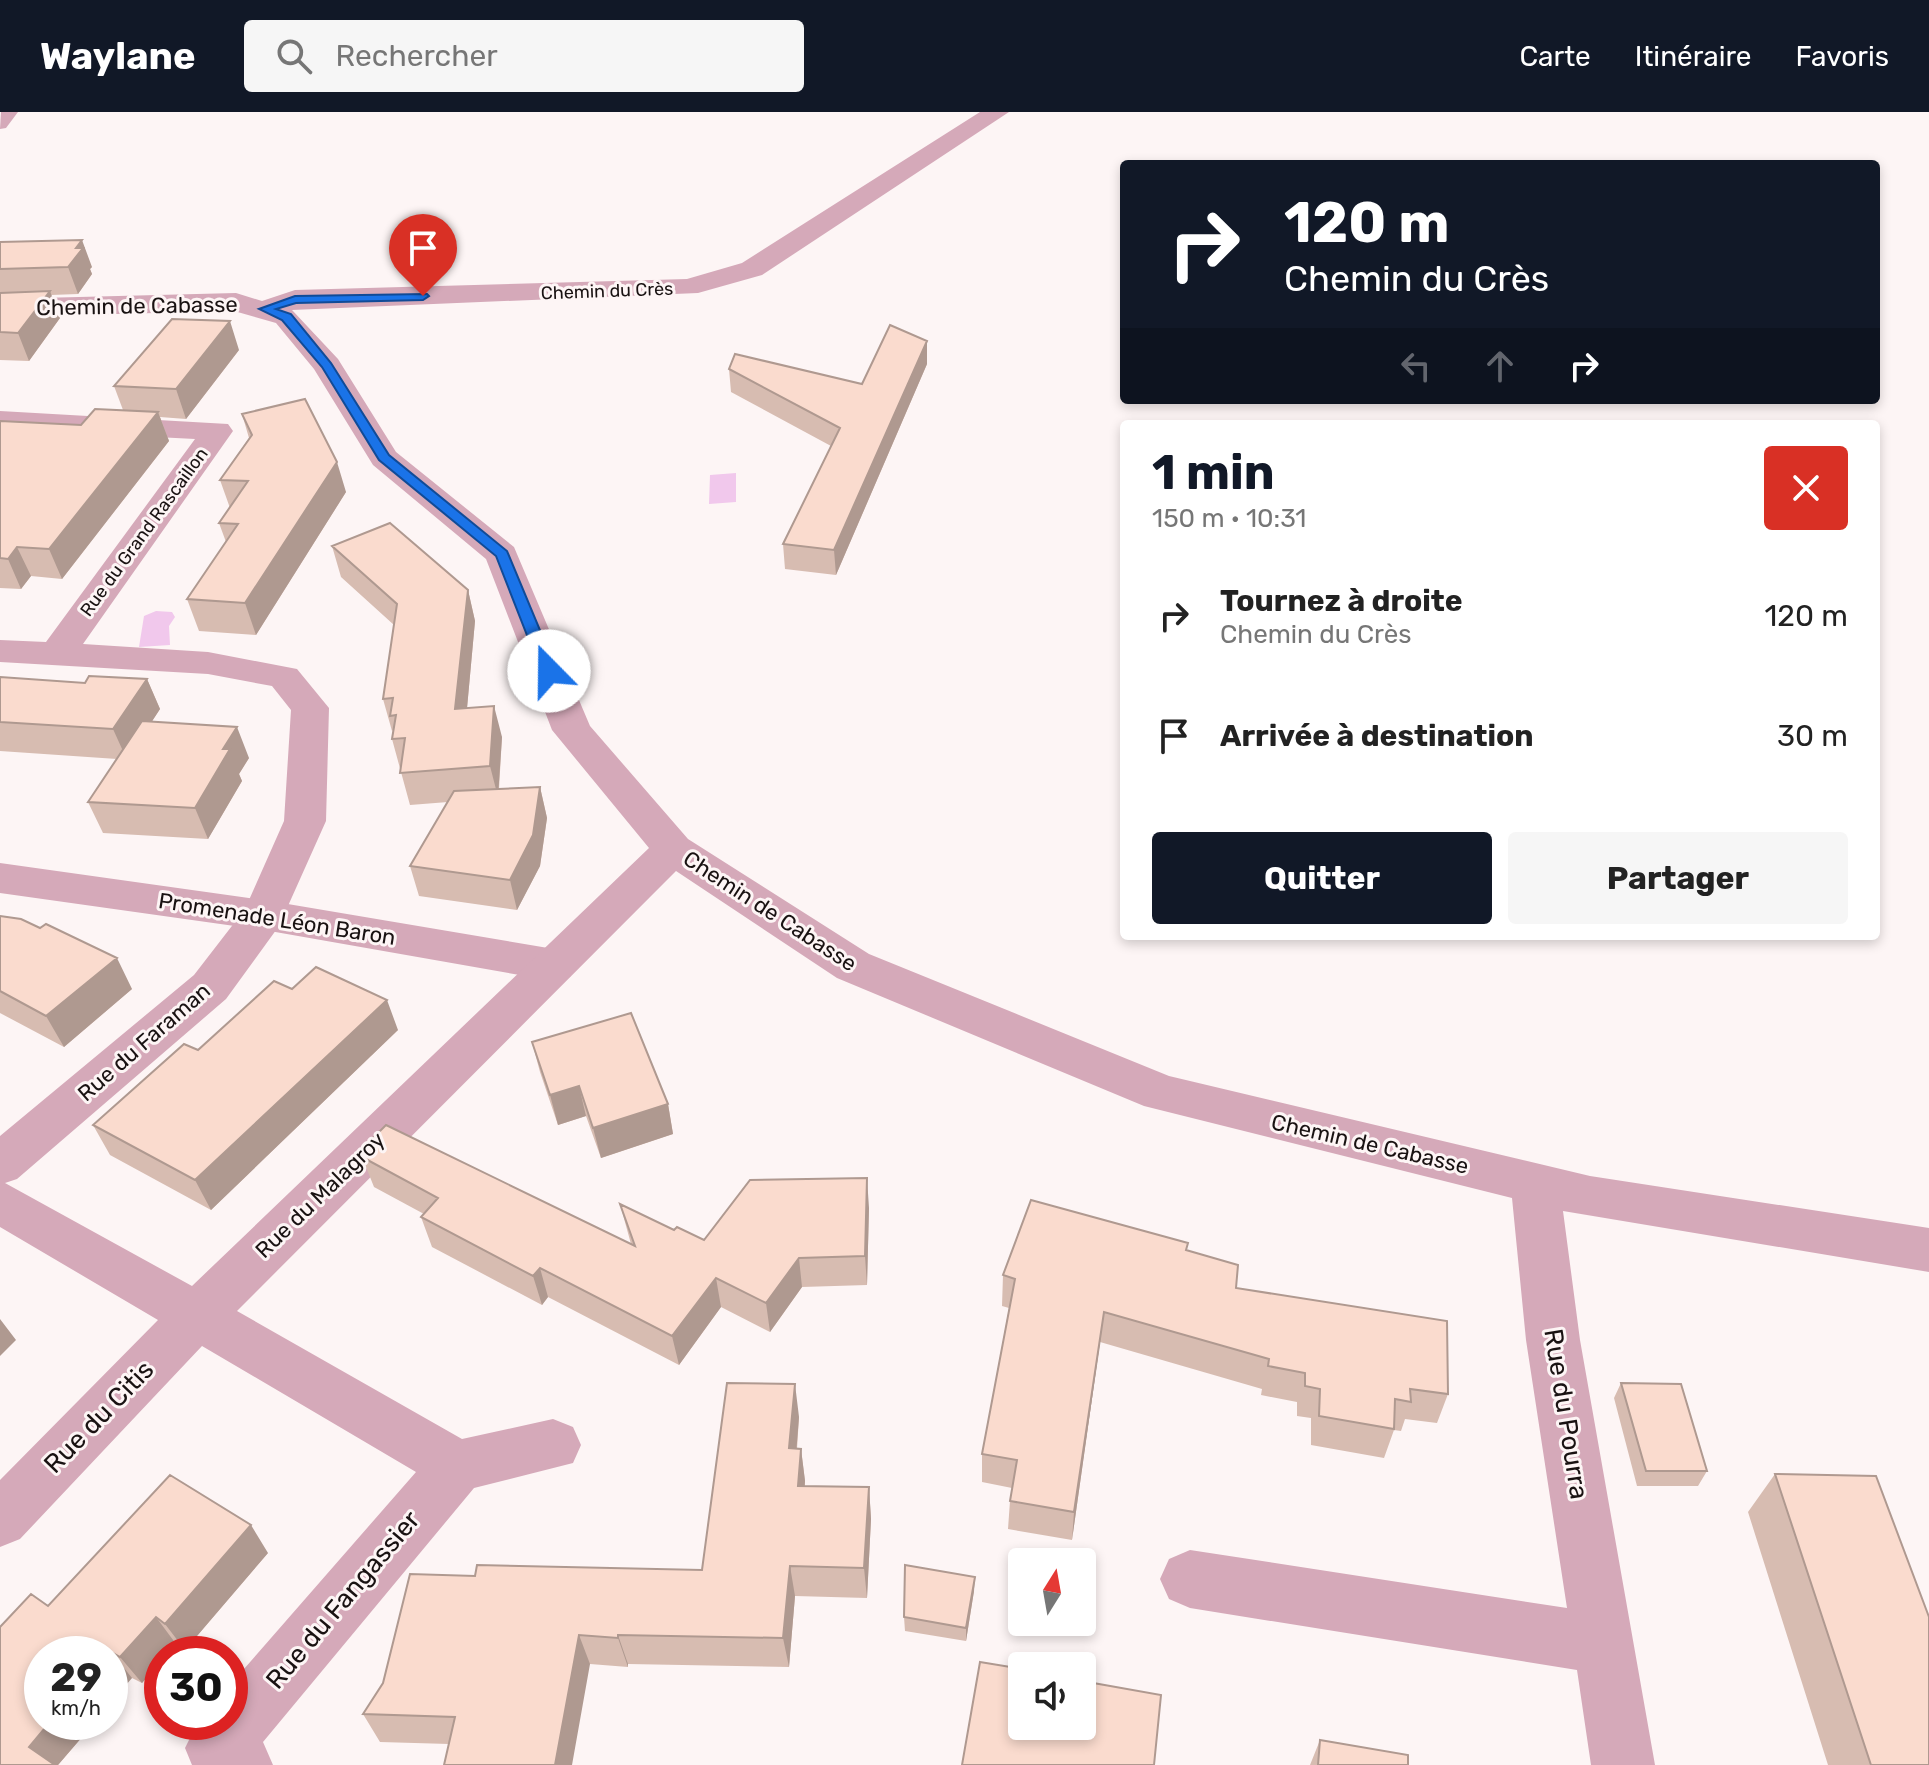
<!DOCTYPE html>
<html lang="fr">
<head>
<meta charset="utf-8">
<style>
  body { margin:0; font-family:Rubik,sans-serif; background:#f6f6f6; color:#222; height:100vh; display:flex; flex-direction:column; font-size:30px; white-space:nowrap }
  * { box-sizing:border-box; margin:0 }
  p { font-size:26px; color:#767676 }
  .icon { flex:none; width:44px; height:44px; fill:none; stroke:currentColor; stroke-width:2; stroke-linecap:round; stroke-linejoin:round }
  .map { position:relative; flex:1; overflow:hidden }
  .side { position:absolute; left:1120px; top:308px; width:760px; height:520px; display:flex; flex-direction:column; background:#fff; border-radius:8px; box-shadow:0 4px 12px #0003 }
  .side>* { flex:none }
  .top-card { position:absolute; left:1120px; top:48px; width:760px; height:244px; border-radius:8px; box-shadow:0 4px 12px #0003; background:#111827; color:#fff; overflow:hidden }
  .needle { width:52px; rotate:11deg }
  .buttons { position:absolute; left:1008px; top:1436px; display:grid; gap:16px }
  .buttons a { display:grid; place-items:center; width:88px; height:88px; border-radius:8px; background:#fff; box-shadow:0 4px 12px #0003; font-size:40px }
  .speed { position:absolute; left:24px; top:1524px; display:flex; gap:16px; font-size:40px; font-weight:700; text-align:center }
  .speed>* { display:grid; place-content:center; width:104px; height:104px; border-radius:50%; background:#fff; box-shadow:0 4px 12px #0003; line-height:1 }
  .speed small { font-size:20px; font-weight:400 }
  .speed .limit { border:12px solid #d22; background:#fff; color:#111 }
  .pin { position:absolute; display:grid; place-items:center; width:68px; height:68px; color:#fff; margin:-82px -34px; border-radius:50% 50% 50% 0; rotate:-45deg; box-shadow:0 0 8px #0007 }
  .pin .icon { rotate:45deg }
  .me { position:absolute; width:88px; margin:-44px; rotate:338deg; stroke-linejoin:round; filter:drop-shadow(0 0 6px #0008) }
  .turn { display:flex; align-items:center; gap:28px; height:168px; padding:0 32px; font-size:36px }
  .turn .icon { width:104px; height:104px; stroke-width:2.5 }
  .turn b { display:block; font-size:56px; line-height:68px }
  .lanes { display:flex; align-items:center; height:76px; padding:0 32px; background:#0003; justify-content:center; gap:40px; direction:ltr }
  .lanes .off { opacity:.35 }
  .round { display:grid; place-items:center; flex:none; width:84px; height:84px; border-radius:8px; background:#f6f6f6 }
  .headline { display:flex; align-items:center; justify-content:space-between; height:136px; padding:0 32px }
  h1 { font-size:48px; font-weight:700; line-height:60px; color:#111827 }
  .primary-button { display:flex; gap:16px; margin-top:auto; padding:16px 32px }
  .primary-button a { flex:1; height:92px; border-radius:8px; background:#111827; color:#fff; font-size:32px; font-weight:700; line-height:92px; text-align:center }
  .primary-button a+a { background:#f6f6f6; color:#222 }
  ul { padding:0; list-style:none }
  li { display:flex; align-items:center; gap:24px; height:120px; padding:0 32px }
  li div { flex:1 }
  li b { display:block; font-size:30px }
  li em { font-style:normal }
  header { display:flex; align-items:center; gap:48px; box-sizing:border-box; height:112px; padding:0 40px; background:#111827; color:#fff }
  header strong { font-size:38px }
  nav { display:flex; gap:44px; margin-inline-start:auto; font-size:28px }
  .search { width:560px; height:72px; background:#f6f6f6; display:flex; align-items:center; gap:20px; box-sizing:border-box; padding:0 28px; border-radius:8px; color:#767676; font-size:30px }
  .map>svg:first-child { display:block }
</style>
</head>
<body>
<header>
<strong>Waylane</strong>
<div class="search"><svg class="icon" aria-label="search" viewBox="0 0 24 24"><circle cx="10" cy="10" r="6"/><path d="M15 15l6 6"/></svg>Rechercher</div>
<nav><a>Carte</a><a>Itinéraire</a><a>Favoris</a></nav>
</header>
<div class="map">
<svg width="1929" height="1653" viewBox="0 0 1929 1653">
  <rect width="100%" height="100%" fill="#fdf5f5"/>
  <path fill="#f1c8ec" d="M 736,361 L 736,390 L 709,392 L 710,363 Z
    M 156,499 L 172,500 L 175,505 L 169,514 L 170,533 L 139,535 L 144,504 Z"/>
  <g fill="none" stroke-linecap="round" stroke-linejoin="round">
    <path fill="#d5a9b9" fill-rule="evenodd" d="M 18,0 L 6,16 L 0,17 L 1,0 Z"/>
    <path fill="#d5a9b9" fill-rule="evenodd" d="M 0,751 L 264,788 L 554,837 L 570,841 L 576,853 L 570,865 L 554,869 L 264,818 L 0,781 Z"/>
    <path fill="#d5a9b9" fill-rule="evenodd" d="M 980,0 L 1009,0 L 762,163 L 698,181 L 292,198 L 338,247 L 396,340 L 514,435 L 590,614 L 688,727 L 869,842 L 1169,964 L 1590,1064 L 1929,1116 L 1929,1160 L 1563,1099 L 1580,1228 L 1655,1653 L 1591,1653 L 1577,1558 L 1190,1496 L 1169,1487 L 1160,1467 L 1169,1447 L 1190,1438 L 1567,1496 L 1526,1228 L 1512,1086 L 1144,994 L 837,866 L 676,759 L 237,1199 L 462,1327 L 553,1307 L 573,1315 L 581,1333 L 573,1351 L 474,1376 L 263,1630 L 273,1653 L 192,1653 L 185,1636 L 198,1610 L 230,1610 L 230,1573 L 416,1360 L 202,1234 L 20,1427 L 0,1435 L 0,1368 L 158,1208 L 0,1115 L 0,1024 L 194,863 L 245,797 L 284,709 L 291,598 L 272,574 L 208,562 L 0,550 L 0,528 L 46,530 L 195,327 L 0,317 L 0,299 L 228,312 L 233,319 L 83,532 L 208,540 L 297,557 L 329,596 L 326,709 L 279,814 L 226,887 L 17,1067 L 5,1071 L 192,1174 L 649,736 L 552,618 L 486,447 L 373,353 L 314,257 L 276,211 L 234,199 L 0,205 L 0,187 L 236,181 L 262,189 L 295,178 L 687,167 L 742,151 Z"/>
  </g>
  <path fill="#d7bcb1" d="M 0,130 L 92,155 L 90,157 L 92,162 L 78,182 L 51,183 L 60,206 L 29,249 L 0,248 Z
    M 239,238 L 186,307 L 160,305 L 169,329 L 62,467 L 31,464 L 21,477 L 0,476 L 0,309 L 81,313 L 123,298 L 114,274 Z
    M 927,252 L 836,463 L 785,457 L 783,432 L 831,334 L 731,280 L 729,257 L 862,272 Z
    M 242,302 L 346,380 L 256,523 L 199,519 L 187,487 L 226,430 L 219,411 L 230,396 L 220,368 L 249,326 Z
    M 332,434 L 468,478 L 475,509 L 467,596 L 502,625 L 499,677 L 540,675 L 547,706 L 540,754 L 517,798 L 419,784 L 410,754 L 448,690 L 410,693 L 392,627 L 393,618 L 392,619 L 383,587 L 394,513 L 341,465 Z
    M 0,565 L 85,571 L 147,567 L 160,597 L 152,609 L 249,646 L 239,662 L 242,669 L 208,727 L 103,721 L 88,690 L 117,647 L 0,639 Z
    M 0,804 L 132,877 L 64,935 L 0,901 Z
    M 292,877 L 398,918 L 211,1098 L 110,1043 L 93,1013 L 198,938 Z
    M 532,930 L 668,992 L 673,1022 L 601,1046 L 586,1004 L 558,1013 L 540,960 Z
    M 362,1045 L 631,1132 L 620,1092 L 674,1118 L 704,1128 L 869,1096 L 867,1173 L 802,1175 L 770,1220 L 721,1195 L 679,1253 L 548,1185 L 542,1193 L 432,1135 L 421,1105 L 424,1102 L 374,1075 Z
    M 1187,1138 L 1236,1176 L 1448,1282 L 1437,1311 L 1405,1307 L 1401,1319 L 1394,1318 L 1384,1346 L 1311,1333 L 1311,1306 L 1297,1304 L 1297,1290 L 1261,1283 L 1262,1277 L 1100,1230 L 1072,1428 L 1008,1417 L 1010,1389 L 1012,1376 L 982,1370 L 982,1342 L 1009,1196 L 1002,1194 L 1003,1163 Z
    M 1621,1271 L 1707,1359 L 1698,1374 L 1637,1374 L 1614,1286 Z
    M 799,1305 L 797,1337 L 801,1337 L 805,1369 L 805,1374 L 869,1375 L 871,1407 L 867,1486 L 795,1484 L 789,1555 L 628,1552 L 628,1555 L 590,1552 L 449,1632 L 380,1630 L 363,1602 L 475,1464 L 702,1458 Z
    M 1775,1362 L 1929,1653 L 1828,1653 L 1748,1400 Z
    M 268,1441 L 185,1538 L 176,1532 L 162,1542 L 162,1548 L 142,1571 L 132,1566 L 42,1610 L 95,1610 L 58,1653 L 0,1653 L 48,1494 Z
    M 974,1479 L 966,1529 L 905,1519 L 904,1505 Z
    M 1320,1628 L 1408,1653 L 1310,1653 Z"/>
  <path fill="#af9990" d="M 82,128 L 92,155 L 90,157 L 92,162 L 78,182 L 68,155 L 76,136 Z
    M 50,179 L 60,206 L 29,249 L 18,221 Z
    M 230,209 L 239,238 L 186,307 L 176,277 Z
    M 927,229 L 927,252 L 836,463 L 834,438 Z
    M 158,300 L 169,329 L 62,467 L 49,437 Z
    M 337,350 L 346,380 L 256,523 L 245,491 Z
    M 17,435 L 31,464 L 21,477 L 8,447 Z
    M 468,478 L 475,509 L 464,629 L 455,597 Z
    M 147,567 L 160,597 L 127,648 L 113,617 Z
    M 494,594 L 502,625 L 498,685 L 490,654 Z
    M 237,615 L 249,646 L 239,662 L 242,669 L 208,727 L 195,696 L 223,637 Z
    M 540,675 L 547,706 L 540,754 L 517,798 L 510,768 Z
    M 117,846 L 132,877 L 64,935 L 46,904 Z
    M 387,888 L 398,918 L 211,1098 L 195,1068 Z
    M 579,974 L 586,1004 L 558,1013 L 550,983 Z
    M 668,992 L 673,1022 L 601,1046 L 593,1016 Z
    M 867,1066 L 869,1096 L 867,1173 L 865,1144 Z
    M 799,1146 L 802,1175 L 770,1220 L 766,1191 Z
    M 540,1156 L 548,1185 L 542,1193 L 533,1164 Z
    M 716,1166 L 721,1195 L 679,1253 L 672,1224 Z
    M 1104,1200 L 1100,1230 L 1072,1428 L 1074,1400 Z
    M 0,1207 L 16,1228 L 0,1244 Z
    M 795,1272 L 799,1305 L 794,1368 L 789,1336 Z
    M 801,1337 L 805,1369 L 802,1405 L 798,1374 Z
    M 869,1375 L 871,1407 L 867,1486 L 864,1456 Z
    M 251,1413 L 268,1441 L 185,1538 L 165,1512 Z
    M 790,1454 L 795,1484 L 789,1555 L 783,1526 Z
    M 975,1465 L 974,1479 L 966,1529 L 966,1516 Z
    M 156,1505 L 176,1532 L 167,1542 L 162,1542 L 162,1548 L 142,1571 L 120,1545 Z
    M 579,1523 L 590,1552 L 572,1653 L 555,1653 Z
    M 618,1523 L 628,1552 L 628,1555 L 618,1526 Z
    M 111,1540 L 132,1566 L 110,1592 L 110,1542 L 109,1542 Z
    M 50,1610 L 95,1610 L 58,1653 L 48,1653 L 29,1635 Z"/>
  <path fill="#fadbce" stroke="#af9990" stroke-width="2" d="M 82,128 L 76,136 L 83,136 L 68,155 L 0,157 L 0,130 Z
    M 50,179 L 18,221 L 0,220 L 0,181 Z
    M 172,207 L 230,209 L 176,277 L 114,274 Z
    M 890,213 L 927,229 L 834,438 L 783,432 L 840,316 L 729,257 L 735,242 L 862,272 Z
    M 305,287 L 337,350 L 245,491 L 187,487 L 238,412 L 219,411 L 248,369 L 220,368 L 252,323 L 242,302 Z
    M 95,297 L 158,300 L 49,437 L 17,435 L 8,447 L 0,446 L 0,309 L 81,313 Z
    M 390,411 L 468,478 L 455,597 L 494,594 L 490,654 L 400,661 L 405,626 L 392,627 L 396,603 L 390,604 L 393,586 L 383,587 L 397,492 L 332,434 Z
    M 89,564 L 147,567 L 113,617 L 0,610 L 0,565 L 85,571 Z
    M 142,609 L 237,615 L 223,637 L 230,637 L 195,696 L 88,690 Z
    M 540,675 L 533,723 L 510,768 L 410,754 L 454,679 Z
    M 0,804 L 21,807 L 40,816 L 46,812 L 117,846 L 46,904 L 0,879 Z
    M 316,855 L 387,888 L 195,1068 L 93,1013 L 184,932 L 198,938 L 274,869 L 292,877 Z
    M 631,901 L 668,992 L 593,1016 L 579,974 L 550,983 L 532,930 Z
    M 386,1013 L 635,1134 L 620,1092 L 674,1118 L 677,1115 L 704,1128 L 750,1068 L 867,1066 L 865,1144 L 799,1146 L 766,1191 L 716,1166 L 672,1224 L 540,1156 L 533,1164 L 421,1105 L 438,1086 L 362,1045 L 372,1027 Z
    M 1031,1088 L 1188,1131 L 1186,1138 L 1238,1153 L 1236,1176 L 1447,1209 L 1448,1282 L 1410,1277 L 1411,1290 L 1395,1287 L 1394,1317 L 1319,1304 L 1320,1277 L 1305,1274 L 1305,1261 L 1268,1254 L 1269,1247 L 1104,1200 L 1074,1400 L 1010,1389 L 1017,1348 L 982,1342 L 1015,1167 L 1003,1163 Z
    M 727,1271 L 795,1272 L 789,1336 L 801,1337 L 798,1374 L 869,1375 L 864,1456 L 790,1454 L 783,1526 L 618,1523 L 618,1526 L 579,1523 L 555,1653 L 444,1653 L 455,1605 L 363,1602 L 383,1571 L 410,1462 L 475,1464 L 477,1453 L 702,1458 Z
    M 1621,1271 L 1681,1272 L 1707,1359 L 1646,1359 Z
    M 1775,1362 L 1876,1364 L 1929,1505 L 1929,1653 L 1871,1653 Z
    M 170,1363 L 251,1413 L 165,1512 L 156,1505 L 120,1545 L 111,1540 L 109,1542 L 42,1542 L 42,1610 L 50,1610 L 29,1635 L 55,1653 L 0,1653 L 0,1515 L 31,1482 L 48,1494 Z
    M 905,1453 L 975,1465 L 966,1516 L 904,1505 Z
    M 980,1550 L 1022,1557 L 1022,1614 L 1082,1614 L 1082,1569 L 1161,1583 L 1154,1653 L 962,1653 Z
    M 1320,1628 L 1408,1643 L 1408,1653 L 1318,1653 Z"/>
  <path fill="#1a73e8" stroke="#114b97" stroke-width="2" d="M 427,182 L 429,184 L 423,188 L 296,191 L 276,197 L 291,202 L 331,251 L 389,343 L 507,439 L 557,559 L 554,563 L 541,559 L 496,444 L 379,348 L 322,255 L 282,208 L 259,197 L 295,184 Z"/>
  <g text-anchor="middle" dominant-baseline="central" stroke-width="6" stroke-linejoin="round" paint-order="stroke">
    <g font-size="18" fill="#191212" stroke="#fdf5f5">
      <text transform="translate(607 179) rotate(-2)">Chemin du Crès</text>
      <text transform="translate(144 420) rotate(-54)">Rue du Grand Rascaillon</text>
    </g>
    <g font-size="22" fill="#191212" stroke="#fdf5f5">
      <text transform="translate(137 194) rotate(-1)">Chemin de Cabasse</text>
      <text transform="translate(770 799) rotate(33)">Chemin de Cabasse</text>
      <text transform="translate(277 807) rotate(9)">Promenade Léon Baron</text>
      <text transform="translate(144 930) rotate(-41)">Rue du Faraman</text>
      <text transform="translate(1370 1032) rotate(13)">Chemin de Cabasse</text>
      <text transform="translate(320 1083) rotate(-44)">Rue du Malagroy</text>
    </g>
    <g font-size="26" fill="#191212" stroke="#fdf5f5">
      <text transform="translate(1566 1302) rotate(81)">Rue du Pourra</text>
      <text transform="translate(99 1305) rotate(-46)">Rue du Citis</text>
      <text transform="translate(343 1488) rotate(-50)">Rue du Fangassier</text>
    </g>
  </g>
</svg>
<div class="buttons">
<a><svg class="needle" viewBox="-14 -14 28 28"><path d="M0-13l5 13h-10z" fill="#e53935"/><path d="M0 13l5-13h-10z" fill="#767676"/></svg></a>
<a><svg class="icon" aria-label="sound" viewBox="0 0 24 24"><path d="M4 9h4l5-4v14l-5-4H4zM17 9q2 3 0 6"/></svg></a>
</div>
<div class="speed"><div>29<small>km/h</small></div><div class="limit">30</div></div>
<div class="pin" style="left:423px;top:184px;background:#d93025"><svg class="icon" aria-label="arrive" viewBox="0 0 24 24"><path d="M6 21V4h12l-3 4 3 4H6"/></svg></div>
<svg class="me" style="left:549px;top:559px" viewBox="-20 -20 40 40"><circle r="19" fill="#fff"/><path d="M0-13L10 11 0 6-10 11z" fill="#1a73e8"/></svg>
<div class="top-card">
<div class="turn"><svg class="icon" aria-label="right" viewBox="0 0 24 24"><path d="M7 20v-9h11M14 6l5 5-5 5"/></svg><div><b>120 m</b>Chemin du Crès</div></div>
<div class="lanes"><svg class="icon off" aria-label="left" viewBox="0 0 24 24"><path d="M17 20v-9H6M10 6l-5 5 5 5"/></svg><svg class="icon off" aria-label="ahead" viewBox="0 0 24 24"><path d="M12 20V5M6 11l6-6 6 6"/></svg><svg class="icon" aria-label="right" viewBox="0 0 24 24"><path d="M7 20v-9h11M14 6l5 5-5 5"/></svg></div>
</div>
<section class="side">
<div class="headline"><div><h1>1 min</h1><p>150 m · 10:31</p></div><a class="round" style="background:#d93025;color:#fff"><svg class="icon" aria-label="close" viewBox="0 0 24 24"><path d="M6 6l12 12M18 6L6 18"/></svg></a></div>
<ul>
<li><svg class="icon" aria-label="right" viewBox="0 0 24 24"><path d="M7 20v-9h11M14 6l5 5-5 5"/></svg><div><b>Tournez à droite</b><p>Chemin du Crès</p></div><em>120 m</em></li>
<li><svg class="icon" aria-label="arrive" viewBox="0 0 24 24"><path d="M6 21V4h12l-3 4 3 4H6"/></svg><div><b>Arrivée à destination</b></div><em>30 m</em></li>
</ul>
<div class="primary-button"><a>Quitter</a><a>Partager</a></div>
</section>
</div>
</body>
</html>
